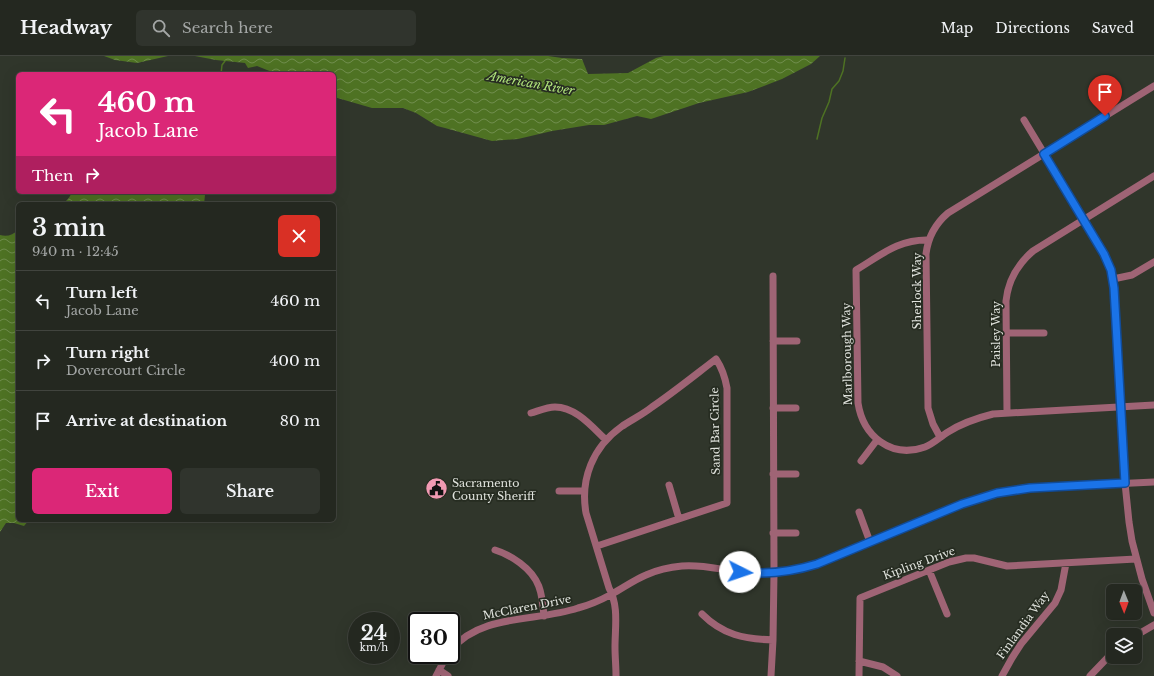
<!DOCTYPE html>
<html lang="en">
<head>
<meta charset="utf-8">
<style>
  body { margin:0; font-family:"Libre Baskerville",serif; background:#30342d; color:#f1f3f6; height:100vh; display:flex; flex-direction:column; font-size:15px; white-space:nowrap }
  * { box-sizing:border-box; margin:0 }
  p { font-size:13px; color:#a3a6a5 }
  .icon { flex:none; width:22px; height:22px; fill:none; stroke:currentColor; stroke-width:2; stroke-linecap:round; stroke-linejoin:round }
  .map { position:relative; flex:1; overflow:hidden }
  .side { position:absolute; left:16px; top:146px; width:320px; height:320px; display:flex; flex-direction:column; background:#242820; border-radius:6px; box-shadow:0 4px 16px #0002,0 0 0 1px #41443e }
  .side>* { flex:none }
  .top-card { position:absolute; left:16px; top:16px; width:320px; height:122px; border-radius:6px; box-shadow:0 4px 16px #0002,0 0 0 1px #41443e; background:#db2777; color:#fff; overflow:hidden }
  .needle { width:26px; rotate:179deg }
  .buttons { position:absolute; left:1106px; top:528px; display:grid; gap:8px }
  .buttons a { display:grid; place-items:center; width:36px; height:36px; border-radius:6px; background:#242820; box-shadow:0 4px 16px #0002,0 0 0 1px #41443e; font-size:20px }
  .speed { position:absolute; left:348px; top:556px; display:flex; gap:8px; font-size:20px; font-weight:700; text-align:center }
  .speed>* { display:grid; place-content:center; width:52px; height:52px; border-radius:50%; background:#242820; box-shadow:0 4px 16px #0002,0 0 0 1px #41443e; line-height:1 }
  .speed small { font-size:10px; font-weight:400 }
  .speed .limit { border:2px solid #111; border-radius:6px; background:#fff; color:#111 }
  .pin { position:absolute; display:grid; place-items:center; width:34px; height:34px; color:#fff; margin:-41px -17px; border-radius:50% 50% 50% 0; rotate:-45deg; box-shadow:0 0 4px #0007 }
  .pin .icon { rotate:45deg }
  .me { position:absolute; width:44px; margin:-22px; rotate:94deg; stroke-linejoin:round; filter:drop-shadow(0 0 3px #0008) }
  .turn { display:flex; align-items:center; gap:14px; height:84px; padding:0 16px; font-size:18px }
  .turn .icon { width:52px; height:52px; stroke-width:2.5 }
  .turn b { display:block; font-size:28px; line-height:34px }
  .then { display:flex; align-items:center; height:38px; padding:0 16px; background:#0003; gap:8px; font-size:15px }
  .round { display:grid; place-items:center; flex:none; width:42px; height:42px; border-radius:6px; background:#30342d }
  .headline { display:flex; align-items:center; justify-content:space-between; height:68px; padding:0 16px }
  h1 { font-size:24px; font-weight:600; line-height:30px }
  .action { display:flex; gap:8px; margin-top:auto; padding:8px 16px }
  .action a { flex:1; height:46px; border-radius:6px; background:#db2777; color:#fff; font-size:16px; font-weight:600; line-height:46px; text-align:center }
  .action a+a { background:#30342d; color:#f1f3f6 }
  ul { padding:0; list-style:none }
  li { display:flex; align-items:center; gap:12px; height:60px; padding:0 16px; border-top:1px solid #41443e }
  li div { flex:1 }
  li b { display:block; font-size:15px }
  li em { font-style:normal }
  header { display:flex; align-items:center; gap:24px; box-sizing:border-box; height:56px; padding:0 20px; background:#242820; border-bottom:1px solid #41443e }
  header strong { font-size:19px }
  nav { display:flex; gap:22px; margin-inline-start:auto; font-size:14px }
  .search { width:280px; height:36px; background:#30342d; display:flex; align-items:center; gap:10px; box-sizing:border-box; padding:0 14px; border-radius:6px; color:#a3a6a5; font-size:15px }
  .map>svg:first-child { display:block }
</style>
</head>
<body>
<header>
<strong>Headway</strong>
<div class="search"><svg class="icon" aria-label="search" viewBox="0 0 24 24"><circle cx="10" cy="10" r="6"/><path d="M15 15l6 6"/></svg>Search here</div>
<nav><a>Map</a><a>Directions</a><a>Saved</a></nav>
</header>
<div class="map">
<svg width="1154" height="620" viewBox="0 0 1154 620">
  <defs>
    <pattern id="water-waves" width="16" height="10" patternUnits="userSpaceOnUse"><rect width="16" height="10" fill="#4e7223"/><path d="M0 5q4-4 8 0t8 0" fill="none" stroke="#708d4d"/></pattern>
  </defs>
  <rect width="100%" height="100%" fill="#30362b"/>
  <path fill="url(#water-waves)" d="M 104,0 L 168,0 L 137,7 L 115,4 Z
    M 195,0 L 548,0 L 562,2 L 582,3 L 588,18 L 628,17 L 656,2 L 664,0 L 820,0 L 811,8 L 782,23 L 748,36 L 699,47 L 651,63 L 637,60 L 604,69 L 589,69 L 552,75 L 518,83 L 492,85 L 445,72 L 437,70 L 416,57 L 403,52 L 372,52 L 334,41 L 334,18 L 277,18 L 257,10 L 248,12 L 245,7 L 216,4 Z
    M 72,136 L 204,136 L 205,139 L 204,148 L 60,148 C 66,147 70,141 72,136 Z
    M 18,174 L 18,335 L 17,336 L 18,337 L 18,464 L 29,464 L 24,470 L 14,467 L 6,467 L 0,476 L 0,179 C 7,181 13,179 18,174 Z"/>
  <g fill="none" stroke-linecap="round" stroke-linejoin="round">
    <path stroke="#4e7223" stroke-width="1.5" d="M 221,18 L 222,9 L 225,5
      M 817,83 L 822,62 L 829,46 L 832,33 L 839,25 L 843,15 L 845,2"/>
    <path stroke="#9f6475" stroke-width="7" d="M 1024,64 L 1105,198 L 1111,214 L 1114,232 L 1125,427 L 1129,466 L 1132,485 L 1142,523 L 1154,557
      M 929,184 C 899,183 881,199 856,214 L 858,347 C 863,380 891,403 925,391 C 933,388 940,381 948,376 C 962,367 977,362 993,358 L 1154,349
      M 1113,223 L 1132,219 L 1154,206
      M 1006,277 L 1044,277
      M 773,285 L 797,285
      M 773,352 L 796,352
      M 531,357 C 538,355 547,351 555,351 C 576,351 592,371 606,384
      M 1007,357 L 1006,245 C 1008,224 1018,208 1033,195 L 1154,120
      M 940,381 L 933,368 L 928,352 L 926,198 C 928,181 935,168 948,157 L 1154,30
      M 861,405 L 877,384
      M 773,418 L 796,418
      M 669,429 L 679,463
      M 559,435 L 584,435
      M 859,456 L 870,486
      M 773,477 L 796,477
      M 597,490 L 727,447 L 727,332 C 725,321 722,312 716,303 C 695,319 674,336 652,351 C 642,359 631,364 621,371 C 593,391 580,423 586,457 L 609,532 C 619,550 615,571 615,591 C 615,601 616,610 616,620
      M 495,494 C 505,497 512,501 520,507 C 540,522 542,536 544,560
      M 929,514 L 947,558
      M 702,558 C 723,579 744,583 773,584
      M 1135,580 L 1154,569
      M 451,594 C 481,557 537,566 578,552 C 590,549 601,544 612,538 C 623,532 634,524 646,519 C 657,514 670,511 682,510 C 702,508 722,514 742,516 C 768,519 792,516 817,508 L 962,448 L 997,437 L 1030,432 L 1154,426
      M 859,605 L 883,611 L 897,620
      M 439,614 L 448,620
      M 436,620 L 447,599
      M 771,620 L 773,584 L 774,517 L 773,220
      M 859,620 L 860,542 L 949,506 L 966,502 L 974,502 L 1007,510 L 1136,503
      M 1002,620 L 1012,602 L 1021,588 L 1055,547 L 1061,534 L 1066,507
      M 1090,620 L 1113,596"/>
  </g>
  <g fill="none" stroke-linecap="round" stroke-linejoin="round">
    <defs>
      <path id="route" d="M 740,516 C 767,519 791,516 817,508 L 962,448 L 997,437 L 1030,432 L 1125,427 L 1114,232 L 1111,214 L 1104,198 L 1044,98 L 1105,60"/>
    </defs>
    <use href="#route" stroke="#114b97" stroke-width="10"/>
    <use href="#route" stroke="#1a73e8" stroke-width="7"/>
  </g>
  <defs>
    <symbol id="civic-disc" viewBox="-11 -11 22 22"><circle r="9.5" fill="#f19ab3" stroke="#262c21"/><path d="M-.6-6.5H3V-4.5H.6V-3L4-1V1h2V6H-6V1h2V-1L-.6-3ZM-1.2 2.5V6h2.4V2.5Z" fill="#111"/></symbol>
  </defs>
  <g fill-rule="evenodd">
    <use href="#civic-disc" x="424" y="420" width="25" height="25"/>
  </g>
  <g text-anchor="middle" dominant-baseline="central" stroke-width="3.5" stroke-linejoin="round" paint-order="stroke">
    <g font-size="11" fill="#e0e3dd" stroke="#262c21">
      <text transform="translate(917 235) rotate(-90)">Sherlock Way</text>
      <text transform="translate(996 278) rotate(-90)">Paisley Way</text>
      <text transform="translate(847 298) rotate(-91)">Marlborough Way</text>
      <text transform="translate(715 375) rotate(-91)">Sand Bar Circle</text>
      <text transform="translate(919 507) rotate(-20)">Kipling Drive</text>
      <text transform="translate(527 551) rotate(-11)">McClaren Drive</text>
      <text transform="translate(1023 569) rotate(-54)">Finlandia Way</text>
    </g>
    <g font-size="11" fill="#e0e3dd" stroke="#262c21" text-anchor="start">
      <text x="452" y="427">Sacramento<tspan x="452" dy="13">County Sheriff</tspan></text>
    </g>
    <g font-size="12" font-style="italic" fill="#b1e57c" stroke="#262c21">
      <text transform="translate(531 27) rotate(10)">American River</text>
    </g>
  </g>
</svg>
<div class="buttons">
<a><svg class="needle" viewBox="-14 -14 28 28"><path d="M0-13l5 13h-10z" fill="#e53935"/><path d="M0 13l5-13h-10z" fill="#a3a6a5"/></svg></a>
<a><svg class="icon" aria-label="layers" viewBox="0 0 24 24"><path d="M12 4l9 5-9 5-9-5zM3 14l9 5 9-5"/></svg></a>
</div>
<div class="speed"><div>24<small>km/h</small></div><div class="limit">30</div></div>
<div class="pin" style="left:1105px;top:60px;background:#d93025"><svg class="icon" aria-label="arrive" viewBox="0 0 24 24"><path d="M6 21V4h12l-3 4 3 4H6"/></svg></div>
<svg class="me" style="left:740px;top:516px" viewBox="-20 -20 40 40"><circle r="19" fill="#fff"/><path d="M0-13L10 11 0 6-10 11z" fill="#1a73e8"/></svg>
<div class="top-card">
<div class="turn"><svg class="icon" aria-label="left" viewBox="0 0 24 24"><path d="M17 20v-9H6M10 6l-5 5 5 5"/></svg><div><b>460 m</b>Jacob Lane</div></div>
<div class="then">Then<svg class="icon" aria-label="right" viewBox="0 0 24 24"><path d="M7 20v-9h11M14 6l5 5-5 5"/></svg></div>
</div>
<section class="side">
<div class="headline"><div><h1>3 min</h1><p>940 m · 12:45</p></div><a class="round" style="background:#d93025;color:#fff"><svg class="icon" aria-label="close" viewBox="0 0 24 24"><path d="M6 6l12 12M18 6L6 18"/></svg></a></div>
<ul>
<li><svg class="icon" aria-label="left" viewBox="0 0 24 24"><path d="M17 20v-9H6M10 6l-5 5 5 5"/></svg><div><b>Turn left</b><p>Jacob Lane</p></div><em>460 m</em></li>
<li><svg class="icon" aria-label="right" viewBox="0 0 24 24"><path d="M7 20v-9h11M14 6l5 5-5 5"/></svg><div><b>Turn right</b><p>Dovercourt Circle</p></div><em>400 m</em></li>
<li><svg class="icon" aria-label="arrive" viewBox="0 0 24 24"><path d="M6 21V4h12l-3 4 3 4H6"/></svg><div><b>Arrive at destination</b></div><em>80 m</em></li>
</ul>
<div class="action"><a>Exit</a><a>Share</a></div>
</section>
</div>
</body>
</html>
